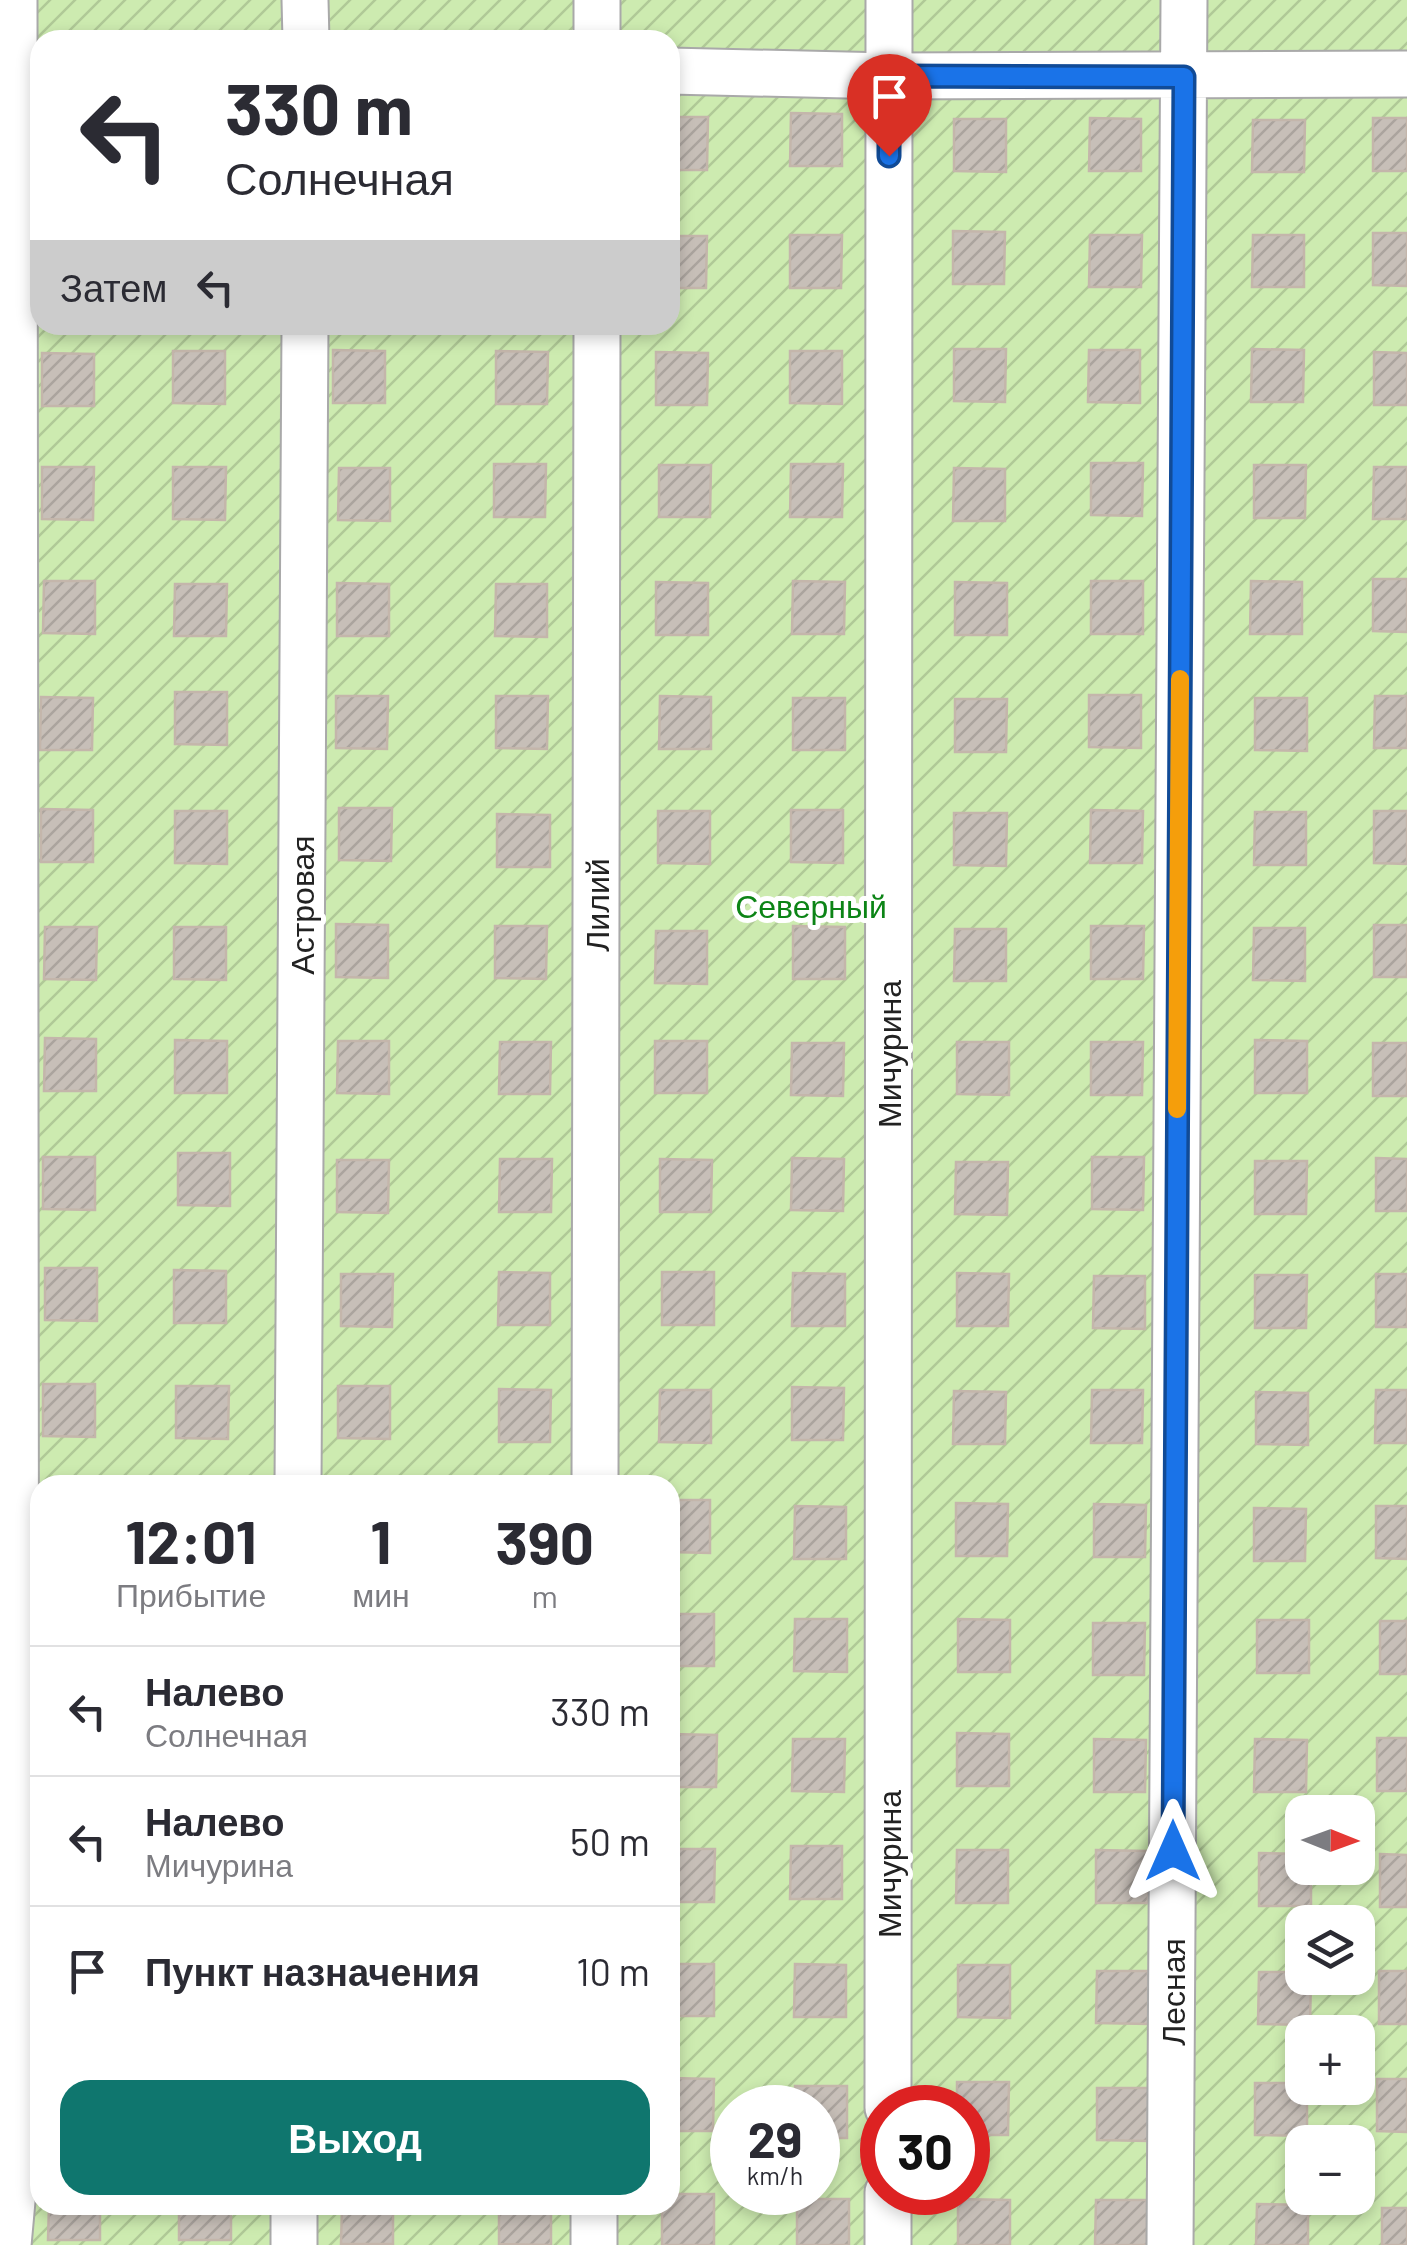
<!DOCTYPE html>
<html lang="ru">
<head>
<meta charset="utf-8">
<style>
  body { margin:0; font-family:Barlow,sans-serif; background:#f7f7f7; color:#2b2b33; height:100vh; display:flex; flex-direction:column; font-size:38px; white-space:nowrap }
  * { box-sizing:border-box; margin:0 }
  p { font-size:32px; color:#7c7c81 }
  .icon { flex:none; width:55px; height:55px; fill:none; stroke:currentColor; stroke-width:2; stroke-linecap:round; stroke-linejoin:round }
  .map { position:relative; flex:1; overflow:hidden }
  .details { position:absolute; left:30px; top:1475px; width:650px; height:740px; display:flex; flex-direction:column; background:#fff; border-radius:30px; box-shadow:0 5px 15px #0003 }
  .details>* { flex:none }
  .guide { position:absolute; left:30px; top:30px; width:650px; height:305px; border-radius:30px; box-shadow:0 5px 15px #0003; background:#fff; color:#2b2b33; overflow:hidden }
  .needle { width:65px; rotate:91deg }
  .fabs { position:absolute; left:1285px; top:1795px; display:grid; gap:20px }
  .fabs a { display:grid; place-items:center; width:90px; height:90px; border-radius:20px; background:#fff; box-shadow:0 5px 15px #0003; font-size:50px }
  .speed { position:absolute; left:710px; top:2085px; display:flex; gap:20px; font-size:50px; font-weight:700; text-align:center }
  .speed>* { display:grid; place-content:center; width:130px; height:130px; border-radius:50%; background:#fff; box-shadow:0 5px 15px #0003; line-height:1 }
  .speed small { font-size:25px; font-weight:400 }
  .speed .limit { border:15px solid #d22; background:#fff; color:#111 }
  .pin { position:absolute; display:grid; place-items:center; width:85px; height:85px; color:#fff; margin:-102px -42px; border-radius:50% 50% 50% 0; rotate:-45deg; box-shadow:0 0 10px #0007 }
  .pin .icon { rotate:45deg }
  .me { position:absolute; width:110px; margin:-55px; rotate:0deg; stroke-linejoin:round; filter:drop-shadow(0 0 8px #0008) }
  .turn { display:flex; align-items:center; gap:35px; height:210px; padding:0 30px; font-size:45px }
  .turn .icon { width:130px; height:130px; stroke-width:2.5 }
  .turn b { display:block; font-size:70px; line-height:85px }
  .then { display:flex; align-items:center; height:95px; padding:0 30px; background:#0003; gap:20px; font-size:38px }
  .eta { display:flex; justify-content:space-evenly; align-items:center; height:170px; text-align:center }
  .eta b { font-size:60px; font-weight:700; line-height:70px }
  .action { display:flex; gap:20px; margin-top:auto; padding:20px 30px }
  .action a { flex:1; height:115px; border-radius:30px; background:#0f766e; color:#fff; font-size:40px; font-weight:700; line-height:115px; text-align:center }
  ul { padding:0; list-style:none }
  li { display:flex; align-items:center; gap:30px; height:130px; padding:0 30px; border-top:2px solid #e1e1e2 }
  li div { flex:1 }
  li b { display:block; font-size:38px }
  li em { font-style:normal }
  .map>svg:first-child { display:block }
</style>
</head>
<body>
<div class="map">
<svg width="1407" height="2245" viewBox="0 0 1407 2245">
  <defs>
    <pattern id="garden-furrows" width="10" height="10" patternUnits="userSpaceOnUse" patternTransform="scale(2.5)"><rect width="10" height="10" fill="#cdebb0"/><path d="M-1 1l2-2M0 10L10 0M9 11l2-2" fill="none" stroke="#b0c997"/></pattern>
    <pattern id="building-hatch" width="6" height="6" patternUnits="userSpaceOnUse" patternTransform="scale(2.5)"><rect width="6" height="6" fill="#c7bfb8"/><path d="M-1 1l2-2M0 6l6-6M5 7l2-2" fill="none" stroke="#aba49e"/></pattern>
  </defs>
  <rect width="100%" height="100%" fill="#f2efe9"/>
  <path fill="url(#garden-furrows)" fill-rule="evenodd" d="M 0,0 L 1407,0 L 1407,2245 L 0,2245 ZM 40,40 L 670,40 L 670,325 L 40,325 ZM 40,1485 L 670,1485 L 670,2205 L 40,2205 ZM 1302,1812 L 1358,1812 L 1358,1868 L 1302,1868 ZM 1302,1922 L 1358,1922 L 1358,1978 L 1302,1978 ZM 1302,2032 L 1358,2032 L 1358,2088 L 1302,2088 ZM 732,2108 L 818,2108 L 818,2192 L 732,2192 ZM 882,2108 L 968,2108 L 968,2192 L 882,2192 ZM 1302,2142 L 1358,2142 L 1358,2198 L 1302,2198 Z"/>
  <path fill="url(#building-hatch)" stroke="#c4b6ab" stroke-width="2.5" d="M 791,113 L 842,114 L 842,166 L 790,166 Z
    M 670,117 L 708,117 L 707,170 L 670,170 Z
    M 1090,118 L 1141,119 L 1141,171 L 1089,171 Z
    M 1373,118 L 1407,118 L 1407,171 L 1373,171 Z
    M 954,119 L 1006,119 L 1006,172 L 954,171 Z
    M 1253,120 L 1305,120 L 1304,172 L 1252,172 Z
    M 953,231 L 1005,232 L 1004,284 L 953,284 Z
    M 1373,233 L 1407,233 L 1407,286 L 1373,285 Z
    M 790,235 L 842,235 L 841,288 L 790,288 Z
    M 1090,235 L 1142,235 L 1141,287 L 1089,287 Z
    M 1253,235 L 1304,235 L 1304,287 L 1252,287 Z
    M 670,236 L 707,236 L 706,288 L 670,288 Z
    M 954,349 L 1006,349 L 1005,402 L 954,401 Z
    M 1252,349 L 1304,350 L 1303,402 L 1251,402 Z
    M 333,350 L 385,351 L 385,403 L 333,403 Z
    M 1089,350 L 1140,350 L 1140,403 L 1088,402 Z
    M 173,351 L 225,351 L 225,404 L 173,403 Z
    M 496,351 L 548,352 L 547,404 L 496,404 Z
    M 790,351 L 842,351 L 842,404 L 790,403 Z
    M 656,352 L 708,353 L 707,405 L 656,405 Z
    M 1374,352 L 1407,353 L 1407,405 L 1374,405 Z
    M 42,353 L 94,354 L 94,406 L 42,406 Z
    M 1091,463 L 1143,463 L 1142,516 L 1091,515 Z
    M 494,464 L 546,464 L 545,517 L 494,517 Z
    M 791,464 L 843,464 L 842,517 L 790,517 Z
    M 659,465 L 711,465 L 710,517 L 659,517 Z
    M 1254,465 L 1306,465 L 1305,518 L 1254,518 Z
    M 42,467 L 94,467 L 93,520 L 42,519 Z
    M 173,467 L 226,467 L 225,520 L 173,519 Z
    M 1374,467 L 1407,467 L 1407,519 L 1373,519 Z
    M 339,468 L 390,468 L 390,521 L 338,520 Z
    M 954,468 L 1005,469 L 1005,521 L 953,521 Z
    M 1373,579 L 1407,579 L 1407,632 L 1373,631 Z
    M 44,581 L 95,581 L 95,634 L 43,633 Z
    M 793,581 L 845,582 L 844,634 L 792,634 Z
    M 1091,581 L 1143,581 L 1143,634 L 1091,634 Z
    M 1251,581 L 1302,582 L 1302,634 L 1250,634 Z
    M 656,582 L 708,583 L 708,635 L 656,635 Z
    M 955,582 L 1007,583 L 1007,635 L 955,635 Z
    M 337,583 L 389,584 L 389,636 L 337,636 Z
    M 175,584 L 227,584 L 226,636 L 174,636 Z
    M 496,584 L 547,584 L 547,637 L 495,636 Z
    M 175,692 L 227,692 L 227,745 L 175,744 Z
    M 1089,695 L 1141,695 L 1141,748 L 1089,747 Z
    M 336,696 L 388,696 L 387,749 L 336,748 Z
    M 496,696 L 548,696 L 547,749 L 496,748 Z
    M 660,696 L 711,697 L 711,749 L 659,749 Z
    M 1375,696 L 1407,696 L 1407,748 L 1374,748 Z
    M 41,697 L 93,698 L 92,750 L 40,750 Z
    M 793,698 L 845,698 L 845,750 L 793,750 Z
    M 1255,698 L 1307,698 L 1307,751 L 1255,750 Z
    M 955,699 L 1007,699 L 1006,752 L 955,752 Z
    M 339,808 L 392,808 L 391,861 L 339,860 Z
    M 41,809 L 93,810 L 93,862 L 41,862 Z
    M 791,810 L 843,810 L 843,863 L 791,862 Z
    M 1091,810 L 1143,811 L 1142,863 L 1090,863 Z
    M 175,811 L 227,811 L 227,864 L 175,863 Z
    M 658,811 L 710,811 L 710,864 L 658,863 Z
    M 1374,811 L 1407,811 L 1407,864 L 1374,863 Z
    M 1255,812 L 1306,812 L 1306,865 L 1254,865 Z
    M 954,813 L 1007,813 L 1006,866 L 954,865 Z
    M 497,814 L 550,815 L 550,867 L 497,867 Z
    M 336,924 L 388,925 L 388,978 L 336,977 Z
    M 1374,925 L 1407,925 L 1407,977 L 1374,977 Z
    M 495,926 L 547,926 L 546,979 L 495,978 Z
    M 793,926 L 845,927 L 845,979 L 793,979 Z
    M 1091,926 L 1144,926 L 1143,979 L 1091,979 Z
    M 45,927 L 97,927 L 96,980 L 44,979 Z
    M 174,927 L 226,927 L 226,980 L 174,979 Z
    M 1254,928 L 1305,928 L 1305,981 L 1253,980 Z
    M 955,929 L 1006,929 L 1006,981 L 954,981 Z
    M 656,931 L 707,931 L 707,984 L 655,983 Z
    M 45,1038 L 96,1039 L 96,1091 L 44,1091 Z
    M 175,1040 L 227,1041 L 227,1093 L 175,1093 Z
    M 1255,1040 L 1307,1041 L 1307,1093 L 1255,1093 Z
    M 338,1041 L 389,1041 L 389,1094 L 337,1093 Z
    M 655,1041 L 707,1041 L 707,1093 L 655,1093 Z
    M 500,1042 L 551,1042 L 550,1094 L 499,1094 Z
    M 957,1042 L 1009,1042 L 1009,1095 L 957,1094 Z
    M 1091,1042 L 1143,1042 L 1142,1095 L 1091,1095 Z
    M 792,1043 L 844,1043 L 843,1096 L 791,1095 Z
    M 1373,1043 L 1407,1043 L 1407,1096 L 1373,1096 Z
    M 178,1153 L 230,1153 L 230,1206 L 178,1205 Z
    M 43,1157 L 95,1157 L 95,1210 L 43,1209 Z
    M 1092,1157 L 1144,1157 L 1143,1210 L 1092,1209 Z
    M 792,1158 L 844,1159 L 843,1211 L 791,1210 Z
    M 1376,1158 L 1407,1159 L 1407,1211 L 1376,1211 Z
    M 500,1159 L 552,1159 L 551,1212 L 499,1212 Z
    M 660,1159 L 712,1160 L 711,1212 L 660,1212 Z
    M 337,1160 L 389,1160 L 388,1213 L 337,1212 Z
    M 1255,1161 L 1307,1161 L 1306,1214 L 1255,1214 Z
    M 956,1162 L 1008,1162 L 1007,1215 L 955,1214 Z
    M 45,1268 L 97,1268 L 97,1321 L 45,1320 Z
    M 174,1270 L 226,1271 L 226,1323 L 174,1323 Z
    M 499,1272 L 550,1273 L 550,1325 L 498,1325 Z
    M 662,1272 L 714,1272 L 714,1325 L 662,1325 Z
    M 793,1273 L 845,1274 L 845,1326 L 792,1326 Z
    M 957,1273 L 1009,1274 L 1008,1326 L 957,1326 Z
    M 341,1274 L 393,1274 L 392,1327 L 341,1326 Z
    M 1376,1274 L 1407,1274 L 1407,1327 L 1376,1327 Z
    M 1255,1275 L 1307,1275 L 1306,1328 L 1255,1328 Z
    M 1094,1276 L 1145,1276 L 1145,1329 L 1093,1328 Z
    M 43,1384 L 95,1384 L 95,1437 L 43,1436 Z
    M 176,1386 L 229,1386 L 228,1439 L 176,1438 Z
    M 338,1386 L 390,1386 L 390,1439 L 338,1438 Z
    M 792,1387 L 844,1388 L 843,1440 L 792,1440 Z
    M 499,1389 L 551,1390 L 550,1442 L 499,1442 Z
    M 660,1390 L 711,1390 L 711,1443 L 659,1442 Z
    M 1092,1390 L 1143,1390 L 1142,1443 L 1091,1443 Z
    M 1376,1390 L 1407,1390 L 1407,1443 L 1375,1443 Z
    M 954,1391 L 1006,1392 L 1005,1444 L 953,1444 Z
    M 1256,1392 L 1308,1393 L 1308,1445 L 1256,1444 Z
    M 670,1500 L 710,1500 L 710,1553 L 670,1552 Z
    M 956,1503 L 1008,1504 L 1007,1556 L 956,1556 Z
    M 1094,1504 L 1146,1505 L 1145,1557 L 1094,1557 Z
    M 795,1506 L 846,1507 L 846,1559 L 794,1559 Z
    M 1376,1506 L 1407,1506 L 1407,1559 L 1376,1558 Z
    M 1254,1508 L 1306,1509 L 1305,1561 L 1254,1561 Z
    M 670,1614 L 714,1614 L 714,1666 L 670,1666 Z
    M 795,1619 L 847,1619 L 847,1672 L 794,1671 Z
    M 958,1619 L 1010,1620 L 1010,1672 L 958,1672 Z
    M 1257,1620 L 1309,1620 L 1309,1673 L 1257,1673 Z
    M 1380,1621 L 1407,1621 L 1407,1674 L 1380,1674 Z
    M 1093,1623 L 1145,1623 L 1144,1675 L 1093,1675 Z
    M 957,1733 L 1009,1734 L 1009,1786 L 957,1786 Z
    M 670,1734 L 717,1735 L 716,1787 L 670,1787 Z
    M 1377,1738 L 1407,1738 L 1407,1791 L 1377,1791 Z
    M 793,1739 L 845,1739 L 844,1792 L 792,1791 Z
    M 1094,1739 L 1146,1740 L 1145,1792 L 1094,1792 Z
    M 1255,1739 L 1307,1740 L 1306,1792 L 1254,1792 Z
    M 791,1846 L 842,1846 L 842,1899 L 790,1899 Z
    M 670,1849 L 715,1849 L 714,1902 L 670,1902 Z
    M 957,1850 L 1008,1850 L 1008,1903 L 956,1903 Z
    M 1096,1850 L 1148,1851 L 1148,1903 L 1096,1903 Z
    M 1259,1853 L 1302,1854 L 1302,1868 L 1311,1868 L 1311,1906 L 1259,1906 Z
    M 1380,1854 L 1407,1855 L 1407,1907 L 1380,1907 Z
    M 670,1964 L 714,1964 L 714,2016 L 670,2016 Z
    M 795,1964 L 846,1965 L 846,2017 L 794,2017 Z
    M 958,1965 L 1010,1965 L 1010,2018 L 958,2017 Z
    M 1097,1971 L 1148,1971 L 1148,2024 L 1096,2023 Z
    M 1379,1971 L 1407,1971 L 1407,2024 L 1379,2024 Z
    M 1259,1972 L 1302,1972 L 1302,1978 L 1311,1978 L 1310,2025 L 1258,2024 Z
    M 670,2078 L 714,2079 L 713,2131 L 670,2131 Z
    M 1377,2079 L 1407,2079 L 1407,2132 L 1377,2131 Z
    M 957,2082 L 1009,2082 L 1008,2135 L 968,2135 L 968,2108 L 957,2108 Z
    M 1255,2083 L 1302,2083 L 1302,2088 L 1307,2088 L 1307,2136 L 1255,2135 Z
    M 795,2086 L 847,2086 L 847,2138 L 818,2138 L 818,2108 L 795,2108 Z
    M 1097,2088 L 1149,2088 L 1148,2141 L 1097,2140 Z
    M 670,2194 L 714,2194 L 714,2245 L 662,2245 L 662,2205 L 670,2205 Z
    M 797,2199 L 849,2199 L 849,2245 L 797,2245 Z
    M 958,2199 L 1010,2200 L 1010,2245 L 958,2245 Z
    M 1096,2200 L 1147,2200 L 1147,2245 L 1095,2245 Z
    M 1257,2204 L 1308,2205 L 1308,2245 L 1256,2245 Z
    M 49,2205 L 100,2205 L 100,2240 L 48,2240 Z
    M 179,2205 L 231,2205 L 231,2240 L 179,2240 Z
    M 342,2205 L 393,2205 L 393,2244 L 341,2244 Z
    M 499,2205 L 551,2205 L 551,2245 L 499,2244 Z
    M 1382,2208 L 1407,2208 L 1407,2245 L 1382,2245 Z"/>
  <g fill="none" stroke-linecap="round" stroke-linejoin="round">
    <defs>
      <path id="minor" d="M 305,0 L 306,40
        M 597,0 L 597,40
        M 670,71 L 889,76 L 1407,74
        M 298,1485 L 305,325
        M 595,1485 L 597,325
        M 888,2108 L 889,0
        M 8,2245 L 16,2157 L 14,0
        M 294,2245 L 294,2205
        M 594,2245 L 594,2205
        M 888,2245 L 888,2192
        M 1170,2245 L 1184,0"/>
    </defs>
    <use href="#minor" stroke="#a9a9a9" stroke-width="49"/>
    <use href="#minor" stroke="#fff" stroke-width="45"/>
  </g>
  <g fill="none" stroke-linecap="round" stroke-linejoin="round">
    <defs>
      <path id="route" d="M 889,156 L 889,76 L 1184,77 L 1173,1851"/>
    </defs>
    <use href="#route" stroke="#114b97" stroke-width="25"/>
    <use href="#route" stroke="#1a73e8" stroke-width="18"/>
    <path stroke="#f59e0b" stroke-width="18" d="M 1177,1109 L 1180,679"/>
  </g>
  <g text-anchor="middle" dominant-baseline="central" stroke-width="10" stroke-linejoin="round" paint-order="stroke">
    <g font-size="32" fill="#222" stroke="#fff">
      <text transform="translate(301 905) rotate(-90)">Астровая</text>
      <text transform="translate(596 905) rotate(-90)">Лилий</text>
      <text transform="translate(888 1054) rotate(-90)">Мичурина</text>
      <text transform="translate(888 1864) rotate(-90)">Мичурина</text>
      <text transform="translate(1172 1992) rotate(-90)">Лесная</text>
    </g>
    <g font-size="32" fill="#0c8416" stroke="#fff">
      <text x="811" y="905">Северный</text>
    </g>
  </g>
</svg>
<div class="fabs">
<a><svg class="needle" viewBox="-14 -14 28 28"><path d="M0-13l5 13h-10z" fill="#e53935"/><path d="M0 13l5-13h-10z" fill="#7c7c81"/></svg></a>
<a><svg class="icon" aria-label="layers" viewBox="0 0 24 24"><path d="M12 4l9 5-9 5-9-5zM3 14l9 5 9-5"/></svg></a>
<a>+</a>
<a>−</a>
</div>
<div class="speed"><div>29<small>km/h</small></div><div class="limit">30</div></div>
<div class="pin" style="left:889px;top:156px;background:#d93025"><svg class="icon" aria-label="arrive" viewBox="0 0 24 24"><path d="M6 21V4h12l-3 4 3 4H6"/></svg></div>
<svg class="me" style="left:1173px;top:1851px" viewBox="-20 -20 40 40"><path d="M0-17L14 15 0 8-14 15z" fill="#1a73e8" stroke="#fff" stroke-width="4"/></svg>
<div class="guide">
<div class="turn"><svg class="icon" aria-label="left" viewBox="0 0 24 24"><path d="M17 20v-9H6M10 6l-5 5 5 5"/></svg><div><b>330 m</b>Солнечная</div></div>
<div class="then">Затем<svg class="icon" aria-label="left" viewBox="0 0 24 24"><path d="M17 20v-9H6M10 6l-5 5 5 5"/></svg></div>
</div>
<section class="details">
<div class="eta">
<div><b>12:01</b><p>Прибытие</p></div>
<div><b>1</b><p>мин</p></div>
<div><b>390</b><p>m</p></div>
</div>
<ul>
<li><svg class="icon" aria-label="left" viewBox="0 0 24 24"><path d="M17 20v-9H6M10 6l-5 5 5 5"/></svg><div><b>Налево</b><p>Солнечная</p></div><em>330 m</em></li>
<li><svg class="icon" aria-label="left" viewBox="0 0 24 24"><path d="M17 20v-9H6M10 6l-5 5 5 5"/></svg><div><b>Налево</b><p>Мичурина</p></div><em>50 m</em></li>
<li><svg class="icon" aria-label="arrive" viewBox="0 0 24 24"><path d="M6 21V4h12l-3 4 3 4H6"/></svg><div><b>Пункт назначения</b></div><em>10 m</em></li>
</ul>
<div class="action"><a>Выход</a></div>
</section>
</div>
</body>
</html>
